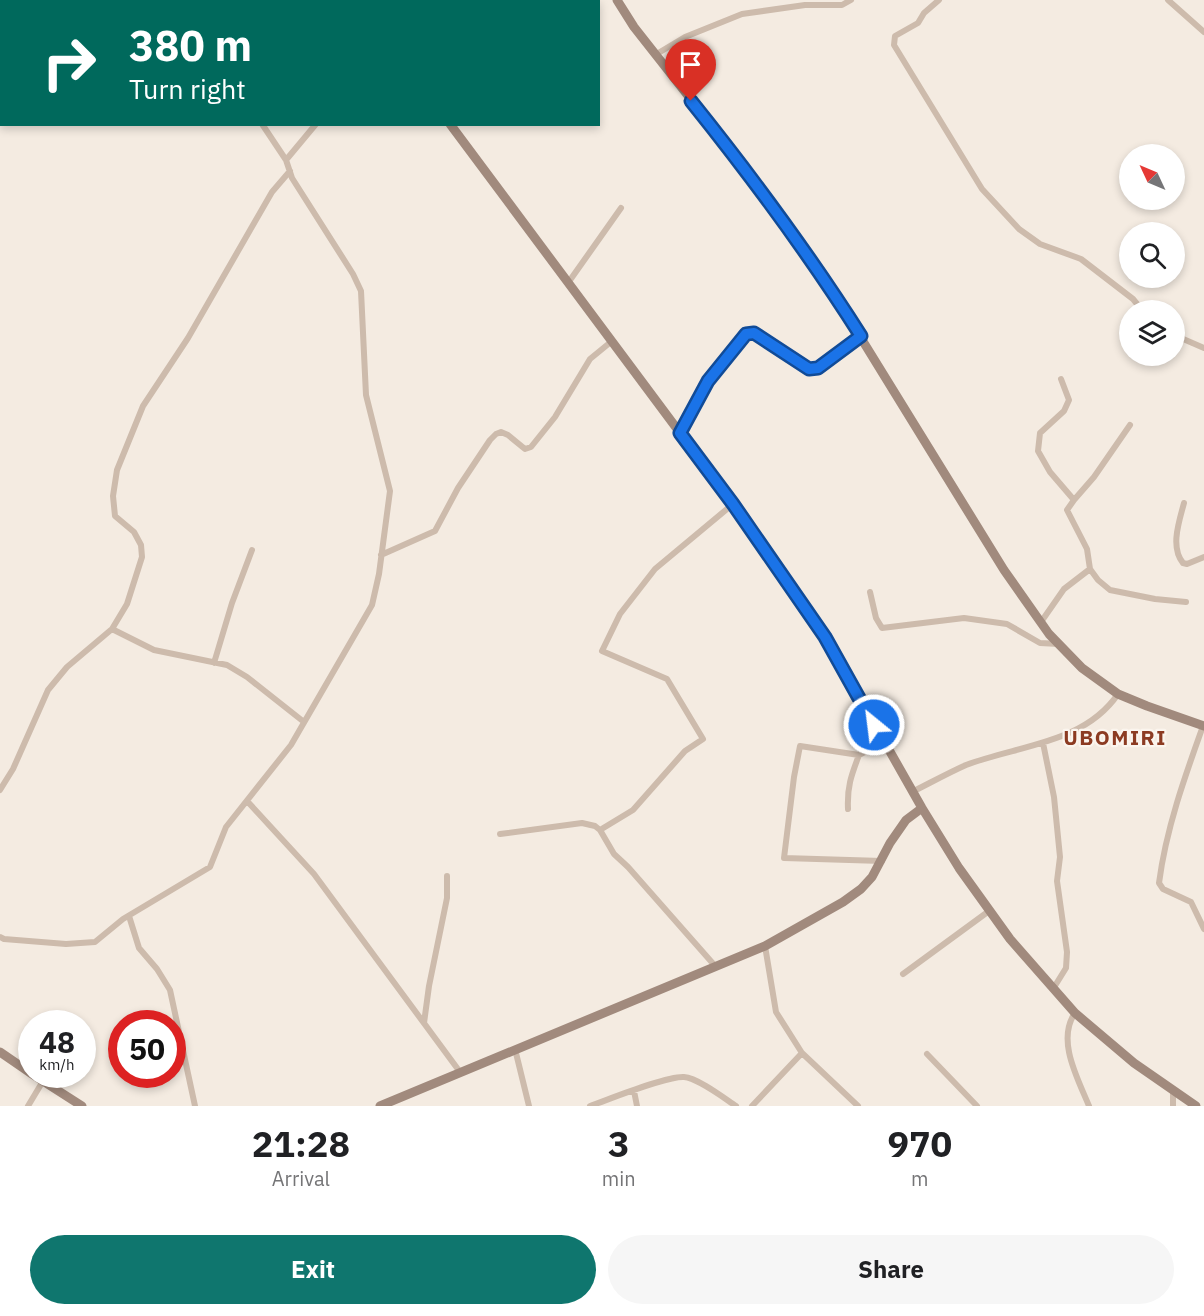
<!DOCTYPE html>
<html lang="en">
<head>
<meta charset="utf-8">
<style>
  body { margin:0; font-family:"IBM Plex Sans",sans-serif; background:#f6f6f6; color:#202124; height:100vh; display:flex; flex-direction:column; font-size:22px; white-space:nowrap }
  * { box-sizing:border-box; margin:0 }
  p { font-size:20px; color:#757577 }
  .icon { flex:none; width:33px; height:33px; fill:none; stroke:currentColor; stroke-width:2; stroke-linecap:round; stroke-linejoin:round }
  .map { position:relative; height:1106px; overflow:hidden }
  .drawer { display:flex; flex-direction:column; background:#fff; flex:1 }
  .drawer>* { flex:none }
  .banner { position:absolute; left:0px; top:0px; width:600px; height:126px; box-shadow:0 3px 9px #0003; background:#00695c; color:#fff; overflow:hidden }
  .needle { width:39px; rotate:314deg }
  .tools { position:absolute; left:1119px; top:144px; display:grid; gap:12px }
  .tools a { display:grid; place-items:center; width:66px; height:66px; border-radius:50%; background:#fff; box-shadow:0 3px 9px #0003; font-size:30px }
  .speed { position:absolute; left:18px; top:1010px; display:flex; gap:12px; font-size:30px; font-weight:700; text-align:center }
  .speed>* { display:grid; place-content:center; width:78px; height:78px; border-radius:50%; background:#fff; box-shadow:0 3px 9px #0003; line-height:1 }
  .speed small { font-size:15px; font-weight:400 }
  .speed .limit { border:9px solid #d22; background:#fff; color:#111 }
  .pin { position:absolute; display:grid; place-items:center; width:51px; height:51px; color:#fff; margin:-62px -26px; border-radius:50% 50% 50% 0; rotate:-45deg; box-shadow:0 0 6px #0007 }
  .pin .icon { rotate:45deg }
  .me { position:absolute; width:66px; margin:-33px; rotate:331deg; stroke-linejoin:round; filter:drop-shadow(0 0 4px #0008) }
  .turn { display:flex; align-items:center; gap:21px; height:126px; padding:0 30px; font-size:27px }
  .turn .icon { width:78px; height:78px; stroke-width:2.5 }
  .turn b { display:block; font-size:42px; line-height:51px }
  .eta { display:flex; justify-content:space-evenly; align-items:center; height:102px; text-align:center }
  .eta b { font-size:36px; font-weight:800; line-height:42px }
  .action { display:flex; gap:12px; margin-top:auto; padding:12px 30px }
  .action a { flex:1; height:69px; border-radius:36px; background:#0f766e; color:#fff; font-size:24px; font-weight:800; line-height:69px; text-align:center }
  .action a+a { background:#f6f6f6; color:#202124 }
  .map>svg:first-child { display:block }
</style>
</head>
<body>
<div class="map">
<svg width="1204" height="1106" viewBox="0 0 1204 1106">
  <rect width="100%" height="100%" fill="#f4ebe1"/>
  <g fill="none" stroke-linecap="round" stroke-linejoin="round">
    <path stroke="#cdbbac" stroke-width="6" d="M 151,0 L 152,2
      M 939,0 L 924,13 L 918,23 L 895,36 L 894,45 L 982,189 L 1019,229 L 1040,244 L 1081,259 L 1133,299 L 1142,310
      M 1168,0 L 1204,32
      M 188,2 L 188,0
      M 655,55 L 685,37 L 742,14 L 805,5 L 842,5 L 851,0
      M 286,160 L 316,124
      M 568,283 L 621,208
      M 1174,335 L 1204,348
      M 680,433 L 708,381 L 746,334 L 754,333 L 809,369 L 818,368 L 861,336
      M 1074,500 L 1094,477 L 1130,425
      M 1184,503 C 1179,522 1170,547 1183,563 L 1187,564 L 1204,557
      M 381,555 L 435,531 L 458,488 L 490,440 L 496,434 L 501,432 L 508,435 L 525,449 L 531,447 L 555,417 L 590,359 L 612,341
      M 1090,569 L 1098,580 L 1110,590 L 1155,599 L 1186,602
      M 870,592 L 876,618 L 882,628 L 964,618 L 1007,624 L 1040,643 L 1059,644
      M 1041,622 L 1064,589 L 1090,569 L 1087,549 L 1067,510 L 1074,500 L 1050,472 L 1038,451 L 1040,433 L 1064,411 L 1069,400 L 1061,379
      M 112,629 L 154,650 L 227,665 L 247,677 L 304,722
      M 214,663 L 232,603 L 252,550
      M 1203,726 C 1185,776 1166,829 1159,883 L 1163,889 L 1191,902 L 1204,929
      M 1043,743 L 1054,797 L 1060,857 L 1057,881 L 1067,952 L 1066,968 L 1053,989
      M 0,790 L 13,769 L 48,690 L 67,667 L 112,629 L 127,604 L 142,557 L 141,545 L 134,532 L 115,516 L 113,496 L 117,470 L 143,406 L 188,338 L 272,192 L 290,171
      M 912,792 C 930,783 948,773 966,765 C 1018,745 1084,744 1118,694
      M 247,801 L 314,874 L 460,1072
      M 848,809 C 847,787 851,776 859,755
      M 500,834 L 582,823 L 595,826 L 600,830
      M 882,861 L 784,858 L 794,777 L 800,746 L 859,755 L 883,742
      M 129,916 L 139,948 L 157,969 L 170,990 L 195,1106
      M 0,937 L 4,939 L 66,944 L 95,942 L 123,919 L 210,867 L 226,827 L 291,745 L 372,605 L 379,574 L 390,491 L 366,395 L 361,291 L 353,274 L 292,178 L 286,160 L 262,124
      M 765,946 L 776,1012 L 802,1053 L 858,1106
      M 716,967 L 628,867 L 614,854 L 600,830 L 633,810 L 685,751 L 703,739 L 667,679 L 602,651 L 620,614 L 655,569 L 733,504
      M 903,974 L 989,911
      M 1075,1013 C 1056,1040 1078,1079 1089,1106
      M 424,1023 L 429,986 L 447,898 L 447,876
      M 515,1049 L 529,1106
      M 927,1054 L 977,1106
      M 634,1091 L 637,1106
      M 1173,1091 L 1173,1106
      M 28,1106 L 43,1081
      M 590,1106 C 610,1099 666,1076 684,1077 C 698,1078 724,1098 736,1106
      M 752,1106 L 802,1053"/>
    <path stroke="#a18a7d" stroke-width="9" d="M 358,0 L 359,2
      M 617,0 L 634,27 L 745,168 L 819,270 L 1004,570 L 1049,634 L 1082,668 L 1118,694 L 1147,706 L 1204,726
      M 450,124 L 733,504 L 825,637 L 922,808 L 959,868 L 1010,939 L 1075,1013 L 1134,1063 L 1196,1106
      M 0,1052 L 32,1074
      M 32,1074 L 82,1106
      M 380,1106 L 765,946 L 843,902 L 861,889 L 872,877 L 890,843 L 906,820 L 922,808"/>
  </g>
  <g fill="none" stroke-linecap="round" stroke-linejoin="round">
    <defs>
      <path id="route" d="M 691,101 C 752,177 809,254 861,336 L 818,368 L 809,369 L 754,333 L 746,334 L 708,381 L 680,433 L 733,504 L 825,637 L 874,725"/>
    </defs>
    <use href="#route" stroke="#114b97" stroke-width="15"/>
    <use href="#route" stroke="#1a73e8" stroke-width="10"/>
  </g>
  <g text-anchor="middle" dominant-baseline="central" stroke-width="4.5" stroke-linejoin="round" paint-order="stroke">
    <g font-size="21" font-weight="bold" letter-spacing="1.5" fill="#8c3b22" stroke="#fbf5ee">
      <text x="1115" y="737">UBOMIRI</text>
    </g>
  </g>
</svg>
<div class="tools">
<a><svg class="needle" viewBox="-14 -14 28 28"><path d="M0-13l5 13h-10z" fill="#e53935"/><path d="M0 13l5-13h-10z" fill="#757577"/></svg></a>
<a><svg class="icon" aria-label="search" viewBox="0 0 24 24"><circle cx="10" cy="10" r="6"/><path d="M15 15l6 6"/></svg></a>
<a><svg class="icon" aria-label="layers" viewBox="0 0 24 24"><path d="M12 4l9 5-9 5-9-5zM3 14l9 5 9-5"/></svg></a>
</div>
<div class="speed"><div>48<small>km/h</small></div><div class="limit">50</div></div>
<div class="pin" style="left:691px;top:101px;background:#d93025"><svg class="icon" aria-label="arrive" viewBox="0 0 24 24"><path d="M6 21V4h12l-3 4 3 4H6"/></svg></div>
<svg class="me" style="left:874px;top:725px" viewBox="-20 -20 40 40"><circle r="17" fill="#1a73e8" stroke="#fff" stroke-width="3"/><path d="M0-11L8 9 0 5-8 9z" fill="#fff"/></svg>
<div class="banner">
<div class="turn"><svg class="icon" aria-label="right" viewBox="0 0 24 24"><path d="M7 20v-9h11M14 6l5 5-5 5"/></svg><div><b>380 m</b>Turn right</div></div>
</div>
</div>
<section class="drawer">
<div class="eta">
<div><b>21:28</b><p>Arrival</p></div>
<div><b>3</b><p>min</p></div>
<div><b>970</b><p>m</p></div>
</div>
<div class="action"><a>Exit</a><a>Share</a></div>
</section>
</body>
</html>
